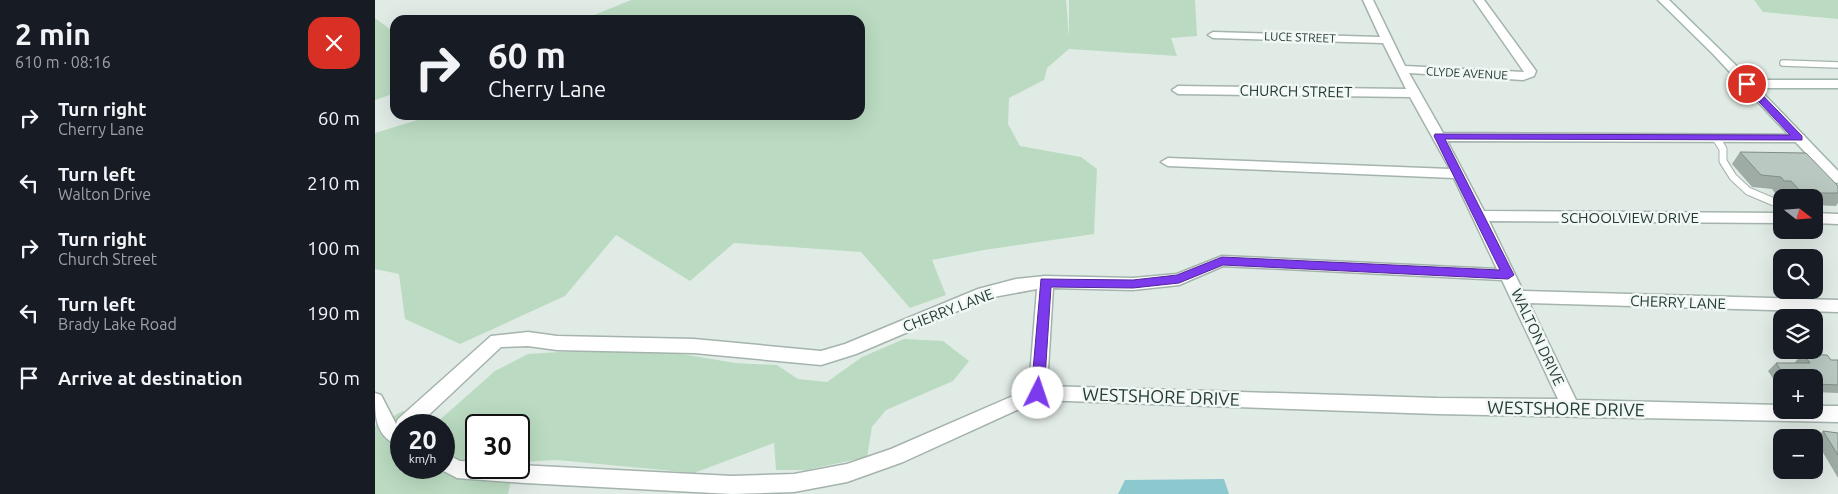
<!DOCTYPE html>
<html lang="en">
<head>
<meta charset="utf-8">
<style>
  body { margin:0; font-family:Ubuntu,sans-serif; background:#20242c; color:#f1f3f6; height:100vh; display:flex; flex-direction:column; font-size:19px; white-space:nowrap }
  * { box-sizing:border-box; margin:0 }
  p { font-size:16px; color:#9ea1a6 }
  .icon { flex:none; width:28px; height:28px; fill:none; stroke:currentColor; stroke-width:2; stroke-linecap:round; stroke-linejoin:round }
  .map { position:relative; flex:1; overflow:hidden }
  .side { display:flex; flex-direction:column; background:#171b24; width:375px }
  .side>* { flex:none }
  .top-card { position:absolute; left:15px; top:15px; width:475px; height:105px; border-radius:15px; box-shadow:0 5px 20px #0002; background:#171b24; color:#f1f3f6; overflow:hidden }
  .needle { width:32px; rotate:107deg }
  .tools { position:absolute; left:1398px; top:189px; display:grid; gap:10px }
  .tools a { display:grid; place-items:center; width:50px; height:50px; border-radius:10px; background:#171b24; box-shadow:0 5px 20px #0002; font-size:25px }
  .speed { position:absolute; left:15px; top:414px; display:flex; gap:10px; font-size:25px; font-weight:700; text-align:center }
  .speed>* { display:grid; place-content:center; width:65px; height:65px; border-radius:50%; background:#171b24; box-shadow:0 5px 20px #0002; line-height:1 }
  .speed small { font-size:12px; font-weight:400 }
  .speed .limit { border:2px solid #111; border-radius:8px; background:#fff; color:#111 }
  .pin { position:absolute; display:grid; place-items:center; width:42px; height:42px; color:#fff; margin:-21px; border:2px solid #fff; border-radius:50%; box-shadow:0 1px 5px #0007 }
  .me { position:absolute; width:55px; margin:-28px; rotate:4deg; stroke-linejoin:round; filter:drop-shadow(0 0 4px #0008) }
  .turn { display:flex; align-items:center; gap:18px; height:105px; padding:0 15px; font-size:22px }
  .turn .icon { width:65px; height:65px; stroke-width:2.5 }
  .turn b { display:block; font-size:35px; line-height:42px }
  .round { display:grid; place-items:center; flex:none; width:52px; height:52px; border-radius:15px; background:#20242c }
  .overview { display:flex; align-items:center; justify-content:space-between; height:85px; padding:0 15px }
  h1 { font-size:30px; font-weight:700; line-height:38px }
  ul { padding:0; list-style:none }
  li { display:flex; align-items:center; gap:15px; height:65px; padding:0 15px }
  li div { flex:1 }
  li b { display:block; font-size:19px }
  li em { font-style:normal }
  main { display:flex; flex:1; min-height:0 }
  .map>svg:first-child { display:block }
</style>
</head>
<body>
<main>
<section class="side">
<div class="overview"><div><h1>2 min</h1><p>610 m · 08:16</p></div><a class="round" style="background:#d93025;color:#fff"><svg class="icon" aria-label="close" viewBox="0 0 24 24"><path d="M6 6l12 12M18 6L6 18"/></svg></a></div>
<ul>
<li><svg class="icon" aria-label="right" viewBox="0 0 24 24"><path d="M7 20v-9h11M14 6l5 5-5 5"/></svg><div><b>Turn right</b><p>Cherry Lane</p></div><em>60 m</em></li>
<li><svg class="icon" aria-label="left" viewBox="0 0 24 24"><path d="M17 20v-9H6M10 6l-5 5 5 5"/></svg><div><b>Turn left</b><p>Walton Drive</p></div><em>210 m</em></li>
<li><svg class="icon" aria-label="right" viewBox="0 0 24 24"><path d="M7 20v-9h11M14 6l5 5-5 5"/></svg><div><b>Turn right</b><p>Church Street</p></div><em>100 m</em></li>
<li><svg class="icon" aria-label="left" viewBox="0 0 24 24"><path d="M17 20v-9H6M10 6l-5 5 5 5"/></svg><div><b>Turn left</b><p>Brady Lake Road</p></div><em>190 m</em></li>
<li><svg class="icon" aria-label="arrive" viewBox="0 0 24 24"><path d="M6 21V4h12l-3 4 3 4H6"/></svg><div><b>Arrive at destination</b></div><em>50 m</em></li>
</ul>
</section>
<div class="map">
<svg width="1463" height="494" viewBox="0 0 1463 494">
  <rect width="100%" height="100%" fill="#e1ebe6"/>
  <path fill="#badbc1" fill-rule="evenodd" d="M 256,0 L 691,0 L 694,38 L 694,0 L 820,0 L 822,36 L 796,38 L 802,56 L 694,49 L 672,68 L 669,80 L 634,98 L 633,124 L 645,146 L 706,157 L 722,169 L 719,234 L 609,250 L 557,260 L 571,295 L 535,308 L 486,252 L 359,243 L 315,281 L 241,235 L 190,296 L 85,344 L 30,319 L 24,274 L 0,269 L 0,133 L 59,115 L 485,115 L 485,20 L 207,20 Z
    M 1379,0 L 1463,0 L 1463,19 L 1388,12 Z
    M 0,18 L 20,33 L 20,93 L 0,100 Z
    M 529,339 L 568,341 L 594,361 L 578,381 L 511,410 L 497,427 L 492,457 L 431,470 L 401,470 L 399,443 L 319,473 L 182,460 L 144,462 L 144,425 L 101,425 L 101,468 L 138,468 L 133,494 L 0,494 L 0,426 L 28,411 L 60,424 L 120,371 L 153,354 L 232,349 L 295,352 L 360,363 L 402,365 L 423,379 L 452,382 L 487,357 ZM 26,425 L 69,425 L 69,468 L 26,468 Z"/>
  <path fill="#8bc9ce" d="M 849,479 L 854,494 L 743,494 L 750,480 Z"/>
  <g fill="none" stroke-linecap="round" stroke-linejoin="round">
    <defs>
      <path id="lane-far1" d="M 1408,63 L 1463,65"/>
      <path id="lane" d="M 1341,138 L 1348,149 L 1348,161 L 1358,177 L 1373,191 L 1406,205"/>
      <path id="street" d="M 988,0 L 998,0 L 1030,66 L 1149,72 L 1099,0 L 1109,0 L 1161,71 L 1159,76 L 1148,80 L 1034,73 L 1068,133 L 1429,135 L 1430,138 L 1424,142 L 1072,141 L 1109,211 L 1406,213 L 1406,223 L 1114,221 L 1148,291 L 1463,300 L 1463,312 L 1154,303 L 1201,400 L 1406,405 L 1406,410 L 1439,410 L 1439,406 L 1463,406 L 1463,422 L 1062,414 L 664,400 L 528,462 L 472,482 L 419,492 L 357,494 L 150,483 L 82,478 L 63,468 L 69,468 L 69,453 L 85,461 L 101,462 L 101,468 L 144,468 L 144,465 L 357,476 L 419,474 L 472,464 L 516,449 L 654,389 L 662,289 L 613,298 L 481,354 L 446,365 L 319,353 L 182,350 L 153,346 L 126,347 L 43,425 L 26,425 L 26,446 C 0,438 0,417 0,393 L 6,395 L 21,424 L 23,419 L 116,336 L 153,332 L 182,336 L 319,339 L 446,351 L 470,344 L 603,289 L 641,279 L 670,276 L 758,278 L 802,274 L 847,256 L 1122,269 L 1079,178 L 793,166 L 786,162 L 793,158 L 1075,169 L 1035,97 L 803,94 L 797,90 L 803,86 L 1031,89 L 1008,43 L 838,38 L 833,35 L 838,32 L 1005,37 ZM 848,266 L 1127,280 L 1183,399 L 1062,398 L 672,386 L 678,288 L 758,290 L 804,285 Z
        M 1439,213 L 1463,214 L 1463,224 L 1439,223 Z"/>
      <path id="secondary" d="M 1283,0 L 1294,0 L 1376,80 L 1463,80 L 1463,88 L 1383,88 L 1463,171 L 1463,183 L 1458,182 L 1337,53 Z"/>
    </defs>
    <use href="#lane-far1" stroke="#a4b3ac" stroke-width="8"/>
    <use href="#lane" stroke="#a4b3ac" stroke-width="9"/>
    <use href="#street" stroke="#a4b3ac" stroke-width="3"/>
    <use href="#secondary" stroke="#a0b6ac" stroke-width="3"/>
    <use href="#lane-far1" stroke="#fff" stroke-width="5.5"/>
    <use href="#lane" stroke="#fff" stroke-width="7"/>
    <use href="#street" fill="#fff" fill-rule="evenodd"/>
    <use href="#secondary" fill="#fff" fill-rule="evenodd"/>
  </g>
  <path fill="#9faca6" d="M 1365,152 L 1463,186 L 1463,203 L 1461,206 L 1439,205 L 1439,198 L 1411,198 L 1407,193 L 1400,193 L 1397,189 L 1377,187 L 1357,164 Z
    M 1428,354 L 1456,360 L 1463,360 L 1463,393 L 1439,392 L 1439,378 L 1406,378 L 1406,390 L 1393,371 L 1401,363 L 1421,363 L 1420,362 Z
    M 1448,431 L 1463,433 L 1463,478 L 1440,439 Z"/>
  <path fill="#b9c8c1" stroke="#828c87" d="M 1365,152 L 1431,153 L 1463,186 L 1463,193 L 1427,193 L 1416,181 L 1409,181 L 1406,177 L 1386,175 Z
    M 1428,354 L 1452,355 L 1456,360 L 1463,360 L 1463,385 L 1441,384 L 1443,387 L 1439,387 L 1439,378 L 1411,378 L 1401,363 L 1435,363 Z
    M 1448,431 L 1463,433 L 1463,455 Z"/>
  <path fill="#7c3aed" stroke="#51269a" d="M 1369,82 L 1375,82 L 1427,136 L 1427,140 L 1070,139 L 1139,275 L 1133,279 L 848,265 L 804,283 L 758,288 L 676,287 L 669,393 L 667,397 L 658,397 L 656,393 L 666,279 L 758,280 L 802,275 L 847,257 L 1125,270 L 1059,136 L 1060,134 L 1415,135 L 1369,86 Z"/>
  <g text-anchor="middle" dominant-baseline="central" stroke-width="5" stroke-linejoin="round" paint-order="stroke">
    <g font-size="12" fill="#223b32" stroke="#f1f7f4">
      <text transform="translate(925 37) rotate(2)">LUCE STREET</text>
      <text transform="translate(1092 73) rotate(3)">CLYDE AVENUE</text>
    </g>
    <g font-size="15" fill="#223b32" stroke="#f1f7f4">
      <text transform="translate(921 91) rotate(1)">CHURCH STREET</text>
      <text x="1255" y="217">SCHOOLVIEW DRIVE</text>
      <text transform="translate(1303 302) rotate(2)">CHERRY LANE</text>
      <text transform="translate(573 310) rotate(-21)">CHERRY LANE</text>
      <text transform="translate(1163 337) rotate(65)">WALTON DRIVE</text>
    </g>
    <g font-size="18" fill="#223b32" stroke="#f1f7f4">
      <text transform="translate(786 396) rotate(2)">WESTSHORE DRIVE</text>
      <text transform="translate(1191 408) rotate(1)">WESTSHORE DRIVE</text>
    </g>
  </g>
</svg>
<div class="tools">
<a><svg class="needle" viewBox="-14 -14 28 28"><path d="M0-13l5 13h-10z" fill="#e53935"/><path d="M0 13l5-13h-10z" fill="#9ea1a6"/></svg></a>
<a><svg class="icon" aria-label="search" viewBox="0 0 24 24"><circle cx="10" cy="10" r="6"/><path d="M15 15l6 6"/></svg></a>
<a><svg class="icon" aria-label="layers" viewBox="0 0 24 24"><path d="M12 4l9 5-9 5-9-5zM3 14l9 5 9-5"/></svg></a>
<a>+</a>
<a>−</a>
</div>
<div class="speed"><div>20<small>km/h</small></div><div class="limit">30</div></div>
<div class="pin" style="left:1372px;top:84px;background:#d93025"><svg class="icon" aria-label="arrive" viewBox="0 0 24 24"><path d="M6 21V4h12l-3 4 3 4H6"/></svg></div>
<svg class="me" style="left:663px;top:393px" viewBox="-20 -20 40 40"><circle r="19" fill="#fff"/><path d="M0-13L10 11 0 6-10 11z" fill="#7c3aed"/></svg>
<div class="top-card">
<div class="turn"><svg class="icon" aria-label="right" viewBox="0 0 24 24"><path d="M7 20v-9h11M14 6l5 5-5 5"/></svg><div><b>60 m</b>Cherry Lane</div></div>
</div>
</div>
</main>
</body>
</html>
